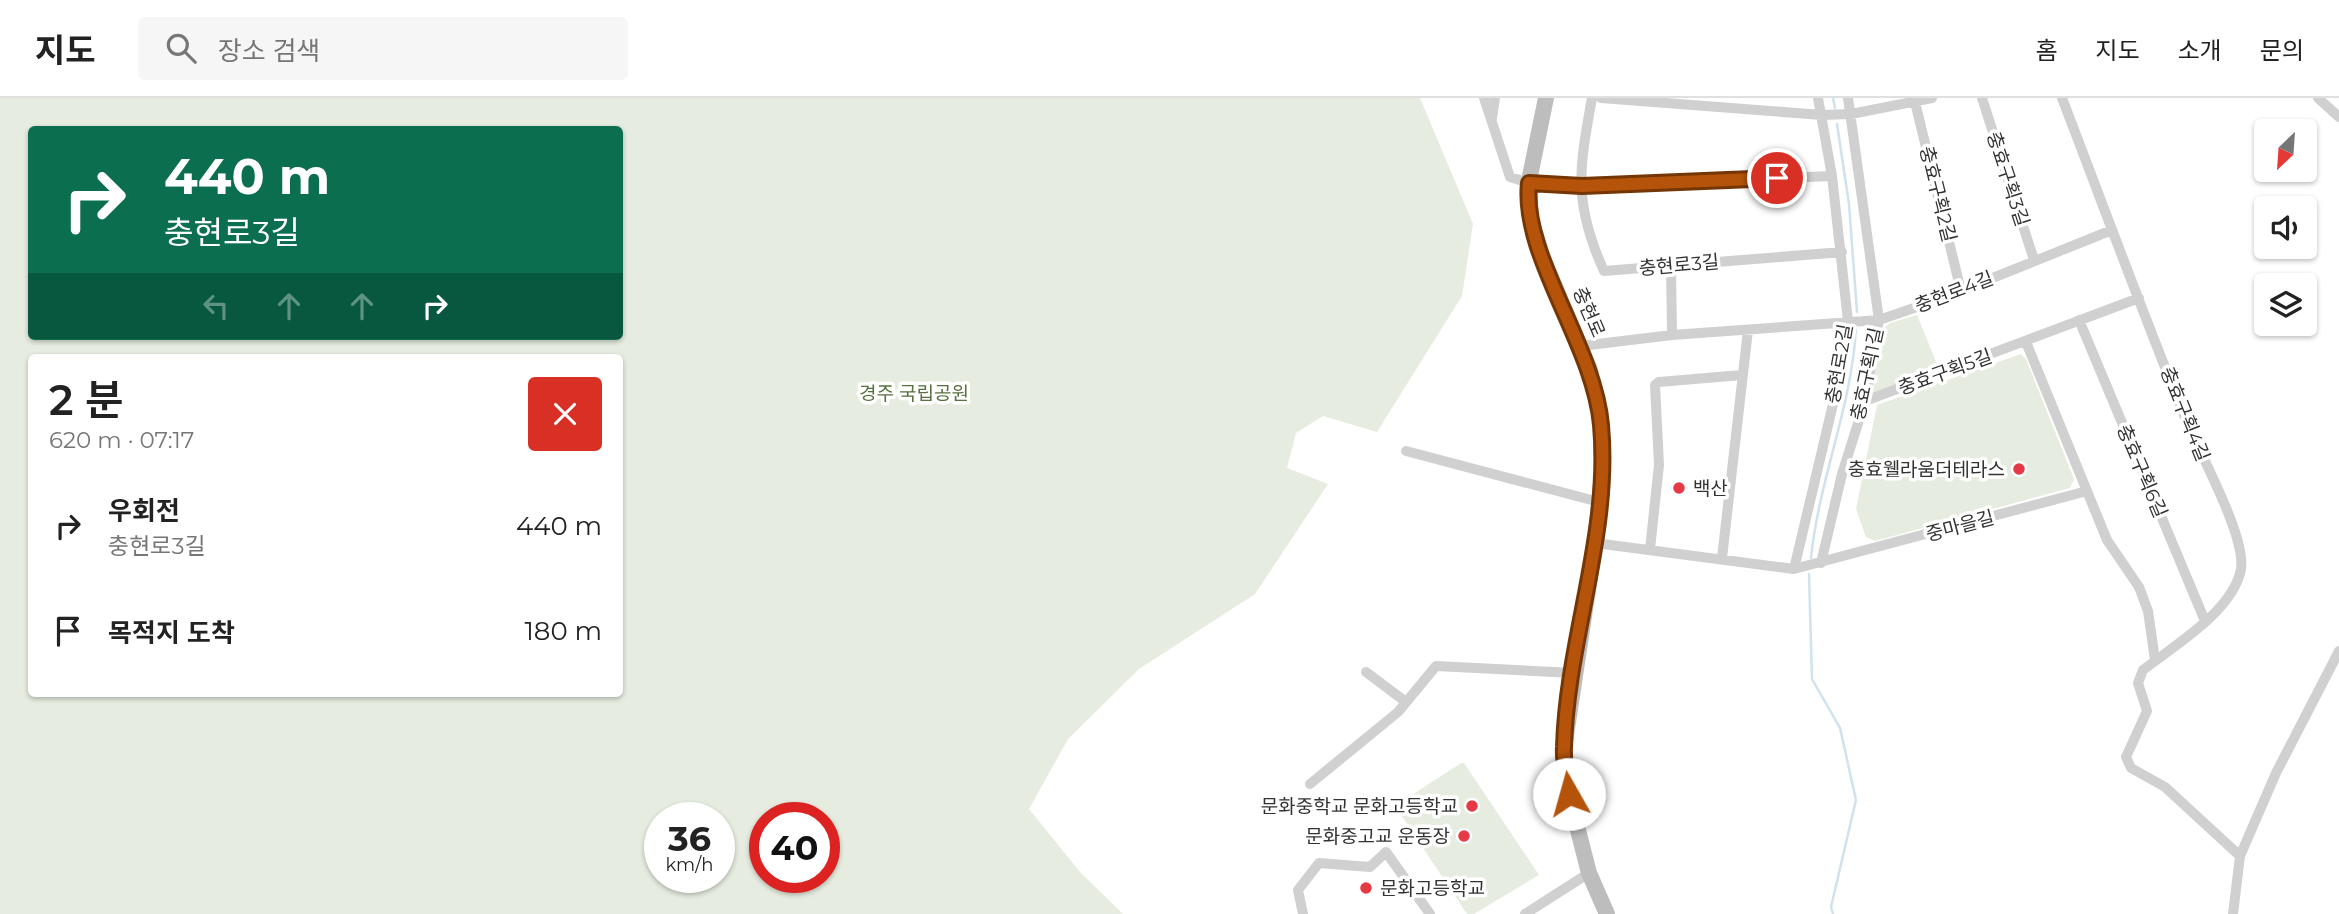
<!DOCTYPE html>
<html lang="ko">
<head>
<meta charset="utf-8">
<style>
  body { margin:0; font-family:Montserrat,"Noto Sans KR",sans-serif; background:#f6f6f6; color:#222; height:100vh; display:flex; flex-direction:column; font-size:26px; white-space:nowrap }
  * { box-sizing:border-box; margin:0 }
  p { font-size:23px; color:#767676 }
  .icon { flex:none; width:38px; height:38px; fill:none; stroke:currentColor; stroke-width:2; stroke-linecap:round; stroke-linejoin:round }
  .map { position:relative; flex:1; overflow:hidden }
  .drawer { position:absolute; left:28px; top:256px; width:595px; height:343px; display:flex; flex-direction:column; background:#fff; border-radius:7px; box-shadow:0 2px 5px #0004 }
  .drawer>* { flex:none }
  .guide { position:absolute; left:28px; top:28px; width:595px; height:214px; border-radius:7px; box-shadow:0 2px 5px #0004; background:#0b6e4f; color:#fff; overflow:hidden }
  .needle { width:46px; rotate:205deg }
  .fabs { position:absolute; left:2254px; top:21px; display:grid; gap:14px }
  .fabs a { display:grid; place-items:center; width:63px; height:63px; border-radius:7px; background:#fff; box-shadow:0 2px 5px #0004; font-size:35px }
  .speed { position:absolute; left:644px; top:704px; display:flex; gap:14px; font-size:35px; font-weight:700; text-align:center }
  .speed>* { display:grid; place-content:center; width:91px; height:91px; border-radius:50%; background:#fff; box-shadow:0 2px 5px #0004; line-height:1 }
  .speed small { font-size:18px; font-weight:400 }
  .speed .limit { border:10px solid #d22; background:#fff; color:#111 }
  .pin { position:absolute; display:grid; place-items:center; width:60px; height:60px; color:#fff; margin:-30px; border:4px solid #fff; border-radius:50%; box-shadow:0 2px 7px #0007 }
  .me { position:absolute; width:77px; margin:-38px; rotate:353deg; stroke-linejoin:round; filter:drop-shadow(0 0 5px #0008) }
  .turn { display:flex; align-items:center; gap:24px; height:147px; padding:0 21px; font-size:32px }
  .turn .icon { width:91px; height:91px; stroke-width:2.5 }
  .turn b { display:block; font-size:49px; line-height:60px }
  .lanes { display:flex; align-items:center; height:66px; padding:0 21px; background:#0003; justify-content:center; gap:35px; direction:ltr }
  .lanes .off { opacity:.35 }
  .round { display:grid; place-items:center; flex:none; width:74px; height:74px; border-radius:7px; background:#f6f6f6 }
  .headline { display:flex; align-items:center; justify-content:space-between; height:119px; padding:0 21px }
  h1 { font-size:42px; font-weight:600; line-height:52px }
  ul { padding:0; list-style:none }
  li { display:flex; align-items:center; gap:21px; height:105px; padding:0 21px }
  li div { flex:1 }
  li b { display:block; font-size:26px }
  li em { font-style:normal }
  header { display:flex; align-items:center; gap:42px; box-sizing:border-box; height:98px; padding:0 35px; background:#fff; border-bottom:2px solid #e0e0e0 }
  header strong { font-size:33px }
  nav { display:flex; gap:38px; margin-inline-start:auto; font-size:24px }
  .search { width:490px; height:63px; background:#f6f6f6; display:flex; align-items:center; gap:18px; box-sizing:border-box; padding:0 24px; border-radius:7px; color:#767676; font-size:26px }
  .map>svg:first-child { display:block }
</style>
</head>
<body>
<header>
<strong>지도</strong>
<div class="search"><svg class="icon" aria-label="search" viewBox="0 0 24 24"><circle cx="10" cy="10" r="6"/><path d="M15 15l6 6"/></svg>장소 검색</div>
<nav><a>홈</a><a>지도</a><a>소개</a><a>문의</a></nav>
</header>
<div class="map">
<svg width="2339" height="816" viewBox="0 0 2339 816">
  <rect width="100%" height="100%" fill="#fff"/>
  <path fill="#e6ecdf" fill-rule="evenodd" d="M 0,0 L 1420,0 L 1473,126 L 1462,198 L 1377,334 L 1323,318 L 1296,335 L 1287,370 L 1328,386 L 1255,496 L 1139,571 L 1068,641 L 1029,711 L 1080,774 L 1123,816 L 0,816 ZM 32,32 L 620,32 L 620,238 L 32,238 ZM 32,259 L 620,259 L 620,595 L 32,595 ZM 660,719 L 719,719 L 719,779 L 660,779 ZM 765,719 L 824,719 L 824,779 L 765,779 Z
    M 1917,217 L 1939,271 L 1872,296 L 1881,232 L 1890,225 Z
    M 2021,256 L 2026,261 L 2074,381 L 2070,390 L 1875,443 L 1866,439 L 1856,411 L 1877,307 Z
    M 1461,665 L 1464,665 L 1539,777 L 1474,816 L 1467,816 L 1395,708 Z"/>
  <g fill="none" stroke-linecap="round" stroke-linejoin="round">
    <path stroke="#cfe2ee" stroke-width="2.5" d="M 1833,0 L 1835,10
      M 1837,26 L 1849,106 L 1857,214
      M 1811,460 C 1819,381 1852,308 1856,230
      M 1809,476 L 1812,581 L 1840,630 L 1856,702 L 1831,809 L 1833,816"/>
    <path stroke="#d0d0d0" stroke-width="10" d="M 1484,0 L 1510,79 L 1529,85 L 1582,88 L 1832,78
      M 1592,0 C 1579,71 1573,105 1604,173 L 1842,154
      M 1601,0 L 1822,17 L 1851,16 L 1932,0
      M 1914,0 L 1961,193
      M 1982,0 L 2034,162
      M 2062,0 C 2103,107 2143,216 2186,322 C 2200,356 2246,438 2241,471 C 2233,513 2175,547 2143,572 L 2138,585 L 2147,613 L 2126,659 L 2131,670 L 2165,689 L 2240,758
      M 2318,0 L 2339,19
      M 1492,20 L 1495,0
      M 1671,167 L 1672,237
      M 2079,222 L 2205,523
      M 2026,244 L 2107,442 L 2139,489 L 2148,513 L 2155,562
      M 1581,248 L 1672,237 L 1879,222 L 1943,200 L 2112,132
      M 1865,303 L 2139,200
      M 1406,353 L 1599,404
      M 1595,445 L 1794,471 L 2087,393
      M 1650,451 L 1659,367 L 1655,287 L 1659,284 L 1742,277
      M 1722,460 L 1748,232
      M 1821,465 L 1842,376 L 1865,303 L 1879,222 L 1848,0
      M 1794,471 L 1838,285 L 1848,223 L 1832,78 L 1818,0
      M 1366,574 L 1406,604
      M 1310,686 L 1398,614 L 1436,568 L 1573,575
      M 1303,816 L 1298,792 L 1319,765 L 1370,769 L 1386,754 L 1430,816
      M 1525,816 L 1589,775
      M 2233,816 L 2240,758 L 2276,675 L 2339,553"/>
    <path stroke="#bdbdbd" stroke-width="16" d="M 1546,0 L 1530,78 L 1530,118 L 1543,160 L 1590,272 L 1601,324 L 1602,377 L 1595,445 L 1564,651 L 1569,697 L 1589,775 L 1607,816"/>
  </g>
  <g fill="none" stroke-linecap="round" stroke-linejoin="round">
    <defs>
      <path id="route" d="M 1569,696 C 1567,681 1563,664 1564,649 C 1567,541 1611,436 1601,327 C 1594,246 1521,158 1529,85 L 1582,88 L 1777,80"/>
    </defs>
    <use href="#route" stroke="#753606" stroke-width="18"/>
    <use href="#route" stroke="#b45309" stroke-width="12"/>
  </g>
  <g fill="#e63946" stroke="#fff" stroke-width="2.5">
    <circle cx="2019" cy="371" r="7"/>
    <circle cx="1679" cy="390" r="7"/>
    <circle cx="1472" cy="708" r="7"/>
    <circle cx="1464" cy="738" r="7"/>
    <circle cx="1366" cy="790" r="7"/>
  </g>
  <g text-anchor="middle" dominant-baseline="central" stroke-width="7" stroke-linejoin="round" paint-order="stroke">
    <g font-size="19" fill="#333" stroke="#fff">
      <text transform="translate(2008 81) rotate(72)">충효구획3길</text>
      <text transform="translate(1938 96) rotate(76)">충효구획2길</text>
      <text transform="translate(1679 167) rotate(-5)">충현로3길</text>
      <text transform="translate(1954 194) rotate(-21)">충현로4길</text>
      <text transform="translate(1589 214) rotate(67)">충현로</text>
      <text transform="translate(1839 266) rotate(-80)">충현로2길</text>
      <text transform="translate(1945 274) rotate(-20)">충효구획5길</text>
      <text transform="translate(1867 276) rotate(-78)">충효구획1길</text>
      <text transform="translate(2185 316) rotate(68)">충효구획4길</text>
      <text transform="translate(2142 373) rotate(67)">충효구획6길</text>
      <text transform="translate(1960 428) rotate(-15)">중마을길</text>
    </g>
    <g font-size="19" fill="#56703f" stroke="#fff">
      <text x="914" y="295">경주 국립공원</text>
    </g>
    <g font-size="19" fill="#333" stroke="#fff" text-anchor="end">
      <text x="2005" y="371">충효웰라움더테라스</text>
      <text x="1693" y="390" text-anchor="start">백산</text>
      <text x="1458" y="708">문화중학교 문화고등학교</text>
      <text x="1450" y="738">문화중고교 운동장</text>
      <text x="1380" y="790" text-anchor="start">문화고등학교</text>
    </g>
  </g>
</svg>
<div class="fabs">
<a><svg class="needle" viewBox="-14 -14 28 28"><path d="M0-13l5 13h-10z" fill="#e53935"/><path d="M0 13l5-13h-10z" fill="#767676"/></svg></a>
<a><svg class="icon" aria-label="sound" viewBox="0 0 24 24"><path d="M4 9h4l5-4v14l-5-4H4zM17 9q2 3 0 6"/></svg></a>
<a><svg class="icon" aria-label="layers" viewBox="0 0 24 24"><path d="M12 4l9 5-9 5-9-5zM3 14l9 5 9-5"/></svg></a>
</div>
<div class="speed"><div>36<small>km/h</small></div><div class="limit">40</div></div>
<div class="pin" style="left:1777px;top:80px;background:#d93025"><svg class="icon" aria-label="arrive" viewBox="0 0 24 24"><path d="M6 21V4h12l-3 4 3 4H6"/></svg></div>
<svg class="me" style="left:1569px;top:696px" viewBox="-20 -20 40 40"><circle r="19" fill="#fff"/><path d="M0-13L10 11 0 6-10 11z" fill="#b45309"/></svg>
<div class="guide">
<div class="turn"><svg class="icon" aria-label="right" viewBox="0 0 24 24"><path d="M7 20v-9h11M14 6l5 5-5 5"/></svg><div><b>440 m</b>충현로3길</div></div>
<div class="lanes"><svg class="icon off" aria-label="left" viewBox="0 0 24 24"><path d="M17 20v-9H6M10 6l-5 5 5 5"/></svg><svg class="icon off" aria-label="ahead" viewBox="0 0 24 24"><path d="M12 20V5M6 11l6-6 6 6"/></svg><svg class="icon off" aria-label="ahead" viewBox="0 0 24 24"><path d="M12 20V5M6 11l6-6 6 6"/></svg><svg class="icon" aria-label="right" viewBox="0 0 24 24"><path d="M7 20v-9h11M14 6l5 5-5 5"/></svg></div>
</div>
<section class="drawer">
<div class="headline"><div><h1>2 분</h1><p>620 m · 07:17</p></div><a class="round" style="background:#d93025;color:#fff"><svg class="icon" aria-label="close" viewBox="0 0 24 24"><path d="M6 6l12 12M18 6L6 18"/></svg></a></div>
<ul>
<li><svg class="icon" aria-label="right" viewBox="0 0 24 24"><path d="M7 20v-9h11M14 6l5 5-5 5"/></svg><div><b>우회전</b><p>충현로3길</p></div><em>440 m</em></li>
<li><svg class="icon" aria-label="arrive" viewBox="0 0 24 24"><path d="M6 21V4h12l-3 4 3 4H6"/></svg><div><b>목적지 도착</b></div><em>180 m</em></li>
</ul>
</section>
</div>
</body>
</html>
